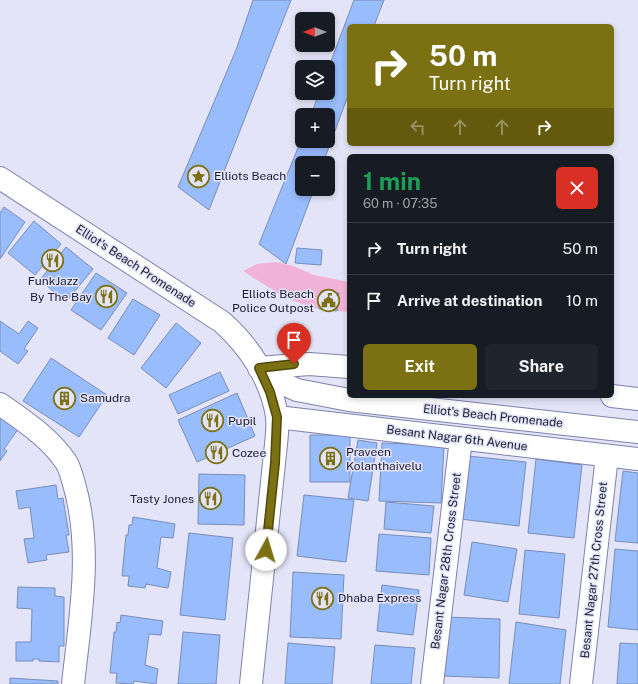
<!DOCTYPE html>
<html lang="en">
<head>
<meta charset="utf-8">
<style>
  body { margin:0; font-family:"Public Sans",sans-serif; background:#20242c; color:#f1f3f6; height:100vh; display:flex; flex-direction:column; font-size:15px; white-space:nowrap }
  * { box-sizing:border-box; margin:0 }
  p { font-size:13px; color:#9ea1a6 }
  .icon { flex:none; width:22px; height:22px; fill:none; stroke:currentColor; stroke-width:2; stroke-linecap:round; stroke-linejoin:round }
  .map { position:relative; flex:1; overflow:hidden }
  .panel { position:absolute; left:347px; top:154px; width:267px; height:244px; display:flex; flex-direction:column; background:#171b24; border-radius:6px; box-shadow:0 2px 6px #0003 }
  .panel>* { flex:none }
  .guide { position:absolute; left:347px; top:24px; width:267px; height:122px; border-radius:6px; box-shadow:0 2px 6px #0003; background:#7c7112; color:#fff; overflow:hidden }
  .needle { width:26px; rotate:270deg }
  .buttons { position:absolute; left:295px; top:12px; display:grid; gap:8px }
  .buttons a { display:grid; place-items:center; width:40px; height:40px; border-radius:6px; background:#171b24; box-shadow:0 2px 6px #0003; font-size:20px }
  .pin { position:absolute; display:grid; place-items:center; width:34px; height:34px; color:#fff; margin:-41px -17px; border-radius:50% 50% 50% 0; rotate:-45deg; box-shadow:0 0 4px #0007 }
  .pin .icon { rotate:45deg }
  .me { position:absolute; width:44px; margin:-22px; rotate:6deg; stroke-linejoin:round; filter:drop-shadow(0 0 3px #0008) }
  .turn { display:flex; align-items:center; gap:14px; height:84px; padding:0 16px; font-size:18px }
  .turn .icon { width:52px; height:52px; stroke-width:2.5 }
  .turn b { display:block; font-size:28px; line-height:34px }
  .lanes { display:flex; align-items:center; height:38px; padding:0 16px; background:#0003; justify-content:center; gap:20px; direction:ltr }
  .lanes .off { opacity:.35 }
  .round { display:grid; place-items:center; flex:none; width:42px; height:42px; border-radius:6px; background:#20242c }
  .head { display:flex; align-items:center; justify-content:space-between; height:68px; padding:0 16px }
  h1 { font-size:24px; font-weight:700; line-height:30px; color:#1e9e55 }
  .cta { display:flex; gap:8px; margin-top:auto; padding:8px 16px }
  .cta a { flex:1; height:46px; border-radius:6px; background:#7c7112; color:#fff; font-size:16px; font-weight:700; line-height:46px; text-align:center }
  .cta a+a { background:#20242c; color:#f1f3f6 }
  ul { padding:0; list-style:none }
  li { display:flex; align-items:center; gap:12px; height:52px; padding:0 16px; border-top:1px solid #363941 }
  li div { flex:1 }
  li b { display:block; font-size:15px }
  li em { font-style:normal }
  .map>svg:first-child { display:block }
</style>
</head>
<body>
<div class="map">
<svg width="638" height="684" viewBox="0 0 638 684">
  <rect width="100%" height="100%" fill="#e3e4f8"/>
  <path fill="#f1b2d8" d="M 276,262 L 293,266 L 314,275 L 349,282 L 349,312 L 337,311 L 339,293 L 321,291 L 319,309 C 290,303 268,287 243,271 L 257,264 Z"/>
  <path fill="#99bcfd" stroke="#788eb7" d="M 253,0 L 291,0 L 209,210 L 178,187 L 236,50 Z
    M 354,0 L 384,0 L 374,26 L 349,26 L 349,93 L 323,163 L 302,163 L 302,189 L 314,189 L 286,264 L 259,244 L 302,138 L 302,141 L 328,141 L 328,115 L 311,115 L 319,93 L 328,93 L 328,69 Z
    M 4,207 L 25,222 L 0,259 L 0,213 Z
    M 34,221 L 61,244 L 35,275 L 8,253 Z
    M 66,247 L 93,269 L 66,302 L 40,280 Z
    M 297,248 L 322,250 L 321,265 L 295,263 Z
    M 96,273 L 127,293 L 101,330 L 71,310 Z
    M 321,291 L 339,293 L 337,311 L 319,309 Z
    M 133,299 L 160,315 L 134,355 L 108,338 Z
    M 0,321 L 19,334 L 28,321 L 38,328 L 24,349 L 28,351 L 18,364 L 0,351 Z
    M 176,323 L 201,343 L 166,388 L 141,368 Z
    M 51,358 L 107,395 L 79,437 L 23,401 Z
    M 220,372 L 229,391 L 178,414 L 169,395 Z
    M 237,393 L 255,436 L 197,462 L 178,420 Z
    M 0,410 L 21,425 L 4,449 L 7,451 L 0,461 Z
    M 310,435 L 350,435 L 350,482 L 310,482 Z
    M 358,440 L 377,443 L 368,501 L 348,498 Z
    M 382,443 L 444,445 L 441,503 L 379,501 Z
    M 468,456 L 526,462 L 519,526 L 460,519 Z
    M 536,459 L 582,465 L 574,538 L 528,533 Z
    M 623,471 L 638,473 L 638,543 L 615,541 Z
    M 199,474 L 245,475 L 244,525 L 198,524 Z
    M 56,485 L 58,499 L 63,498 L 69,535 L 66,535 L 69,552 L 46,555 L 47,560 L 28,563 L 24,539 L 34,538 L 30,507 L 19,509 L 16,491 Z
    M 304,495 L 354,500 L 346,562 L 297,556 Z
    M 386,502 L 434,506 L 431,533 L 384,529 Z
    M 133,517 L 175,524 L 173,538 L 161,537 L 157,568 L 171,572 L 168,588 L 146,584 L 145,588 L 128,586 L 129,576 L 122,576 L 126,535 L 128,535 L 129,525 L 132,525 Z
    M 189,533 L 233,538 L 225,620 L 180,615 Z
    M 379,534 L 431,538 L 429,575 L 376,571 Z
    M 472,542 L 517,549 L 508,602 L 464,595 Z
    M 615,549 L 638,551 L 638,630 L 608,627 Z
    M 525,550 L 565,554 L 559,618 L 519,614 Z
    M 293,572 L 344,575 L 341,639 L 290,637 Z
    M 382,585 L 419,590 L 413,635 L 377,631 Z
    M 18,587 L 55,588 L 55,596 L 64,597 L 64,646 L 59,646 L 59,662 L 39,661 L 39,659 L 33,659 L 33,661 L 16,661 L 16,642 L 31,642 L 32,609 L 17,608 Z
    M 121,615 L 163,621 L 161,635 L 149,634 L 145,665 L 158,669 L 156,684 L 134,681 L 133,684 L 116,683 L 117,673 L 110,673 L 114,632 L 116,632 L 117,622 L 120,623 Z
    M 444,617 L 500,619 L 499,678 L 442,676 Z
    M 516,622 L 566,630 L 560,684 L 509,684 Z
    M 183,632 L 220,635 L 216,684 L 178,684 Z
    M 288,643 L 335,647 L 332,684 L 285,684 Z
    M 620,643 L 638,644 L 638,684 L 617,684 Z
    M 375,645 L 415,648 L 411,684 L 371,684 Z
    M 10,678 L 58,681 L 58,684 L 10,684 Z"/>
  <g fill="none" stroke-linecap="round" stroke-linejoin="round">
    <defs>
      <path id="street" d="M 0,404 C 24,421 49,437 66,462 C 70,468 72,477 74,484 C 93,548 80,619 73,684
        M 277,417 L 638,459
        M 432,684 L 461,439
        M 581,684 L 607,456"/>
      <path id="secondary" d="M 0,178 L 222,322 C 249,346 271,379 277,416 C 278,425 277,435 276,444 L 251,684
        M 259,368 L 309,364 L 349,367
        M 260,369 L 275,380 L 297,390 L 349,400 L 638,432
        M 612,396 L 638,399"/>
    </defs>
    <use href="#street" stroke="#7f80ad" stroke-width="24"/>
    <use href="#secondary" stroke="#7f80ad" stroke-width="24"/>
    <use href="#street" stroke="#fff" stroke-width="22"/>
    <use href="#secondary" stroke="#fff" stroke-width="22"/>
  </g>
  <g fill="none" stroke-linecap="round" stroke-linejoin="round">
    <defs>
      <path id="route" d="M 266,550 L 275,463 L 277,417 L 270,392 L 259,368 L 294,364"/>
    </defs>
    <use href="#route" stroke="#51490c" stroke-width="10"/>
    <use href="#route" stroke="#7c7112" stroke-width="7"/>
  </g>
  <defs>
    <symbol id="sight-ring" viewBox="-11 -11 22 22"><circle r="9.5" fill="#e3e4f8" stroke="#7c7112" stroke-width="1.5"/><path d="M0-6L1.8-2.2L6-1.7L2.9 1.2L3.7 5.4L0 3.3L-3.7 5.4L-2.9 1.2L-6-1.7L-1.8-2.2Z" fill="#7c7112"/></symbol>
    <symbol id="restaurant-ring" viewBox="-11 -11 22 22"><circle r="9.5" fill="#e3e4f8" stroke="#7c7112" stroke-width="1.5"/><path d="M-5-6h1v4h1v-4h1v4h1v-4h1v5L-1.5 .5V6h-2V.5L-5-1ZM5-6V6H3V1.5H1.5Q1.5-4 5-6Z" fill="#7c7112"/></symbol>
    <symbol id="civic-ring" viewBox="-11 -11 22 22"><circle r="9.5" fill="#e3e4f8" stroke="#7c7112" stroke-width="1.5"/><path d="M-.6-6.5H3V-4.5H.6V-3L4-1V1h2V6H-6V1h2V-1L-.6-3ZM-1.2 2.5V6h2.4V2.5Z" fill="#7c7112"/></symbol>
    <symbol id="building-ring" viewBox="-11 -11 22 22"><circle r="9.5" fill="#e3e4f8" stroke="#7c7112" stroke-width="1.5"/><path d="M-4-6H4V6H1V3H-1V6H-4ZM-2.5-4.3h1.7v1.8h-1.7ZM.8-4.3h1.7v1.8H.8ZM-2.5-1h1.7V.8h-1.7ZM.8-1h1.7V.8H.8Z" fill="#7c7112"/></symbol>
  </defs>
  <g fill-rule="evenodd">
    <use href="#sight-ring" x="186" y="164" width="25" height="25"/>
    <use href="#restaurant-ring" x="40" y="248" width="25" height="25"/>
    <use href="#restaurant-ring" x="94" y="284" width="25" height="25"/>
    <use href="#civic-ring" x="316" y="288" width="25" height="25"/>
    <use href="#building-ring" x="52" y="386" width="25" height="25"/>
    <use href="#restaurant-ring" x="200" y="408" width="25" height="25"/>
    <use href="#restaurant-ring" x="204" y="440" width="25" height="25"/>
    <use href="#building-ring" x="318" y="446" width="25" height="25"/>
    <use href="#restaurant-ring" x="198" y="486" width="25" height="25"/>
    <use href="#restaurant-ring" x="310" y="586" width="25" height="25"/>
  </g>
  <g text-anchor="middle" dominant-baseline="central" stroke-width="3" stroke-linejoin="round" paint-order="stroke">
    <g font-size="12" fill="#1b1b2d" stroke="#e3e4f8" text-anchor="start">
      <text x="214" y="176">Elliots Beach</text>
      <text x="53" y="281" text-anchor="middle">FunkJazz</text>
      <text x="314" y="294" text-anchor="end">Elliots Beach<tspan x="314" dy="14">Police Outpost</tspan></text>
      <text x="92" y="297" text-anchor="end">By The Bay</text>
      <text x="80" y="398">Samudra</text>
      <text x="228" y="421">Pupil</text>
      <text x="346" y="452">Praveen<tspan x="346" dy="14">Kolanthaivelu</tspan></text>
      <text x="232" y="453">Cozee</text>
      <text x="194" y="499" text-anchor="end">Tasty Jones</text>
      <text x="338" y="598">Dhaba Express</text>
    </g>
    <g font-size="12" fill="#1b1b2d" stroke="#e3e4f8">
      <text transform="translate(136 266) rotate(33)">Elliot's Beach Promenade</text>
      <text transform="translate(493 416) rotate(6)">Elliot's Beach Promenade</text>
      <text transform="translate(457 438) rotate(7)">Besant Nagar 6th Avenue</text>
      <text transform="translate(446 561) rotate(-83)">Besant Nagar 28th Cross Street</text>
      <text transform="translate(594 570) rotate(-84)">Besant Nagar 27th Cross Street</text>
    </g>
  </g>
</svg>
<div class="buttons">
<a><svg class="needle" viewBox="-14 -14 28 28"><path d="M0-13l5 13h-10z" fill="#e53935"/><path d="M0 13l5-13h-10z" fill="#9ea1a6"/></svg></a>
<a><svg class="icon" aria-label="layers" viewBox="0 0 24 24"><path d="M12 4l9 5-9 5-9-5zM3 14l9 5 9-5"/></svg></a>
<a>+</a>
<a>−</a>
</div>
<div class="pin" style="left:294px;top:364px;background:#d93025"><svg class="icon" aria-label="arrive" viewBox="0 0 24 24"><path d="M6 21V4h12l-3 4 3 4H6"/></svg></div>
<svg class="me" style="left:266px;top:550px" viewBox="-20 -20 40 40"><circle r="19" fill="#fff"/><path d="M0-13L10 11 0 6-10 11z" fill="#7c7112"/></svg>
<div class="guide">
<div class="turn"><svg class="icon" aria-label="right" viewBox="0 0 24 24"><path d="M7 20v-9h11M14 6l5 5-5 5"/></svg><div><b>50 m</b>Turn right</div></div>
<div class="lanes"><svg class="icon off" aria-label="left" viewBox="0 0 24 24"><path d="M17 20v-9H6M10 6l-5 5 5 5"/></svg><svg class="icon off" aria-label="ahead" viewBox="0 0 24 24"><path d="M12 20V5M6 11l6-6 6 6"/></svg><svg class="icon off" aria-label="ahead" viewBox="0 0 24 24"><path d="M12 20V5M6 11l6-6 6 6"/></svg><svg class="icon" aria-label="right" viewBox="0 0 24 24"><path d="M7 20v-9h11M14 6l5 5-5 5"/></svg></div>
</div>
<section class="panel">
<div class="head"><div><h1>1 min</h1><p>60 m · 07:35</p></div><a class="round" style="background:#d93025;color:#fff"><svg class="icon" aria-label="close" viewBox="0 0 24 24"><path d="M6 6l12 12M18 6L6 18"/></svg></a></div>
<ul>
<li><svg class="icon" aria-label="right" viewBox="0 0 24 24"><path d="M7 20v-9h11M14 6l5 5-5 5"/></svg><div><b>Turn right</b></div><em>50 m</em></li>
<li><svg class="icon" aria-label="arrive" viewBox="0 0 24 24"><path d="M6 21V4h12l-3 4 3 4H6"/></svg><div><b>Arrive at destination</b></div><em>10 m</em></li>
</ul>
<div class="cta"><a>Exit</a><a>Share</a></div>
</section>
</div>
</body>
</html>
